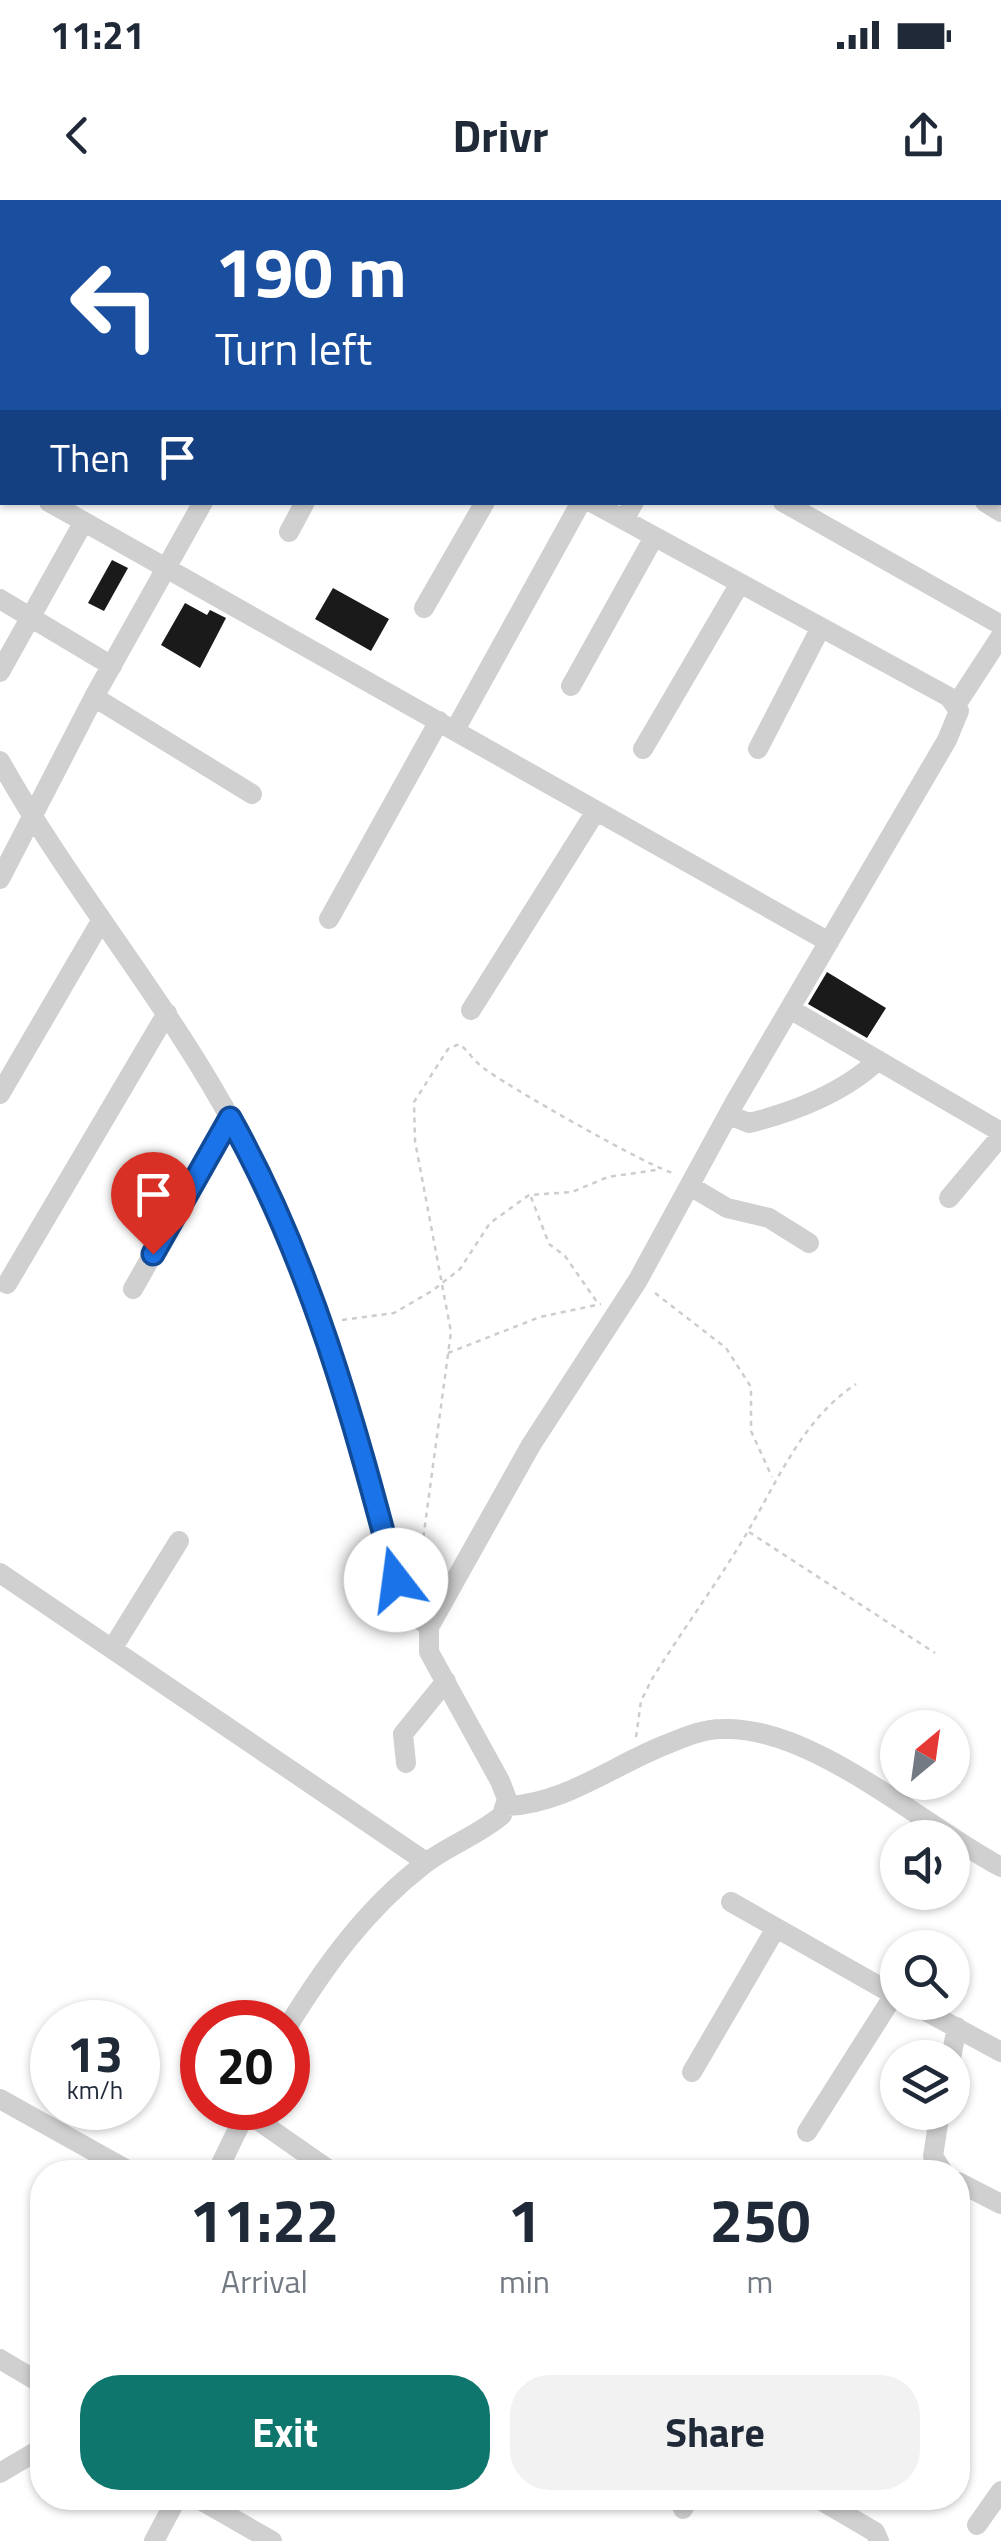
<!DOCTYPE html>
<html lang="en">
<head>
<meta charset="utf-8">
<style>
  body { margin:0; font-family:"Titillium Web",sans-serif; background:#f2f2f3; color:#1f2937; height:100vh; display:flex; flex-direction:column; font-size:38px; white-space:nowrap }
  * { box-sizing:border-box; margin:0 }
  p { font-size:32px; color:#747a83 }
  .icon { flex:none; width:55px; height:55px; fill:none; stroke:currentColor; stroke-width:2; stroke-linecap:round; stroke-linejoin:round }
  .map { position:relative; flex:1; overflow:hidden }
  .details { position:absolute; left:30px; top:1960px; width:940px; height:350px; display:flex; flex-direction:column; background:#fff; border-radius:40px; box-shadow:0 2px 8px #0004 }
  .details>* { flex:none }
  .guide { position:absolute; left:0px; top:0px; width:1002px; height:305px; box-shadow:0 2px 8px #0004; background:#1a4fa0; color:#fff; overflow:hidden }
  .needle { width:65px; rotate:29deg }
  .fabs { position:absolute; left:880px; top:1510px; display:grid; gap:20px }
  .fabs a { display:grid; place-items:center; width:90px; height:90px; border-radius:50%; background:#fff; box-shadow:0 2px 8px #0004; font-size:50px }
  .speed { position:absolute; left:30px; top:1800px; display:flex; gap:20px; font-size:50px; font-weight:700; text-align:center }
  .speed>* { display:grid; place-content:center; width:130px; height:130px; border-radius:50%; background:#fff; box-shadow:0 2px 8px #0004; line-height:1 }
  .speed small { font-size:25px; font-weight:400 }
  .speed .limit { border:15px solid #d22; background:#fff; color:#111 }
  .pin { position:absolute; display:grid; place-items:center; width:85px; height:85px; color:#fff; margin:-102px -42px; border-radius:50% 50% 50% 0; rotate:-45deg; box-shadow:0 0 10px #0007 }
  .pin .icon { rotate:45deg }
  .me { position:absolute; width:110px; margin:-55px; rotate:345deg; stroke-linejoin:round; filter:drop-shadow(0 0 8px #0008) }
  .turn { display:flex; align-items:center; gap:35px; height:210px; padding:0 50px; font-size:45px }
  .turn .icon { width:130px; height:130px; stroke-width:2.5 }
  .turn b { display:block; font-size:70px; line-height:85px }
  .then { display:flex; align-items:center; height:95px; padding:0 50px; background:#0003; gap:20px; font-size:38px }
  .eta { display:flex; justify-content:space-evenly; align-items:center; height:170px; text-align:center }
  .eta b { font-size:60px; font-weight:700; line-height:70px }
  .button { display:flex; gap:20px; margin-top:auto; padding:20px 50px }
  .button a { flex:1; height:115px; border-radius:40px; background:#0f766e; color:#fff; font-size:40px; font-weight:700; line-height:115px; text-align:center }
  .button a+a { background:#f2f2f3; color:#1f2937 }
  .status { display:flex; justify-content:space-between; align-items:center; height:70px; padding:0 50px; background:#fff; direction:ltr }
  .status svg { height:28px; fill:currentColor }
  header { display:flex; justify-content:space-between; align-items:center; height:130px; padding:0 50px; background:#fff; font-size:45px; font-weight:700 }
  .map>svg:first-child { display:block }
</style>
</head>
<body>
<div class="status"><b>11:21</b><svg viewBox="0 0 49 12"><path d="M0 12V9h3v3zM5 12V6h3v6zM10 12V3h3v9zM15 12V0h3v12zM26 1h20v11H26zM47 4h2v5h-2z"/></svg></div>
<header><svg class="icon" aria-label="back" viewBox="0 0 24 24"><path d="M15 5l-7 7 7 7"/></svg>Drivr<svg class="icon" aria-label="share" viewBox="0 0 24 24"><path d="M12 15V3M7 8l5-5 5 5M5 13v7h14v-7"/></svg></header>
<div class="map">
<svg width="1001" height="2341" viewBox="0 0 1001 2341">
  <rect width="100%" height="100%" fill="#fff"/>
  <path fill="#1a1a1a" d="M 112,360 L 128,368 L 104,411 L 88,403 Z
    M 333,388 L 389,419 L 371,451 L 315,419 Z
    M 185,403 L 207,415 L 210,410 L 226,418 L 200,468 L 161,445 Z
    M 827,772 L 886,808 L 867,838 L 808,804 Z"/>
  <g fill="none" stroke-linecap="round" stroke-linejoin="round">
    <path stroke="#cdcdcd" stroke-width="2.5" stroke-dasharray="5 5" stroke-linecap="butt" d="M 531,997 L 549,1044 L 565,1056 L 597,1102
      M 655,1093 L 726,1148 L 751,1187 L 751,1231 L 772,1277
      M 342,1120 L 394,1113 L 432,1091 L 460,1069 L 490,1023 L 529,995 L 572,992 L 608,977 L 656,970
      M 448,1153 L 540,1117 L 601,1104
      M 749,1332 L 935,1453
      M 418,1377 L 451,1132 L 415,941 L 414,902 L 448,849 L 459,844 C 468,850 472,859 481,866 C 499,882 658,972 674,973
      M 636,1537 L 641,1501 L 652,1479 C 683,1429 719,1381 748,1331 C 779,1278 803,1219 856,1184"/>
    <path stroke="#d0d0d0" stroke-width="20" d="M 130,0 L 133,2
      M 813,0 L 818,2
      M 919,0 L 924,2
      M 103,2 L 105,0
      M 267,2 L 269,0
      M 566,2 L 568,0
      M 684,2 L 685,0
      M 1000,47 L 1001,47
      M 1000,108 L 1001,109
      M 1,162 L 2,160
      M 0,273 L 2,274
      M 49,302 L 829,742
      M 783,302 L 1001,425
      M 985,302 L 1001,312
      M 624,320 L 634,302
      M 289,332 L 305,302
      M 0,399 L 112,466
      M 424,408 L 485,302
      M 0,472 L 83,323
      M 571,486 L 654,337
      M 94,497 L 252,594
      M 956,505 L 1001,436
      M 455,530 L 581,302
      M 643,549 L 739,385
      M 758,549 L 820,429
      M 0,561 C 72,690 168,801 237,931 C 313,1072 355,1226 396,1380 L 412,1413 L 429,1427
      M 0,679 L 94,497 L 203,302
      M 329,719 L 439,521
      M 790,809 L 1001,932
      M 471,810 L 596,611
      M 0,894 L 101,721
      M 729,915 L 749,923 C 794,912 845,892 878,860
      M 690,986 L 727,1008 L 769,1018 L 809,1043
      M 949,998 L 1001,936
      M 7,1084 L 167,813
      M 133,1089 L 230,918
      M 0,1373 L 426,1662
      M 112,1449 L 179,1341
      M 406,1563 L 403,1534 L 446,1481
      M 507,1606 C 566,1604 616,1563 670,1543 C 687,1536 704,1529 722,1529 C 812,1525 923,1626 1001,1667
      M 731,1702 L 898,1797
      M 909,1802 L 1001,1852
      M 288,1826 C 325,1766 366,1709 423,1665 C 447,1646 479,1635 502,1615 L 507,1599 L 500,1581 L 429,1452 L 429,1427 L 531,1245 L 638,1080 L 735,902 L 947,540 L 959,511 L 949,497 L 591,302
      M 951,1858 L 957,1827
      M 692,1872 L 776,1728
      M 0,1899 L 131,1972
      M 246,1912 L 332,1972
      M 940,1912 L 933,1956 L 943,1972
      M 807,1932 L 894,1795
      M 217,1972 L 248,1908
      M 958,1982 L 1001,2004
      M 0,2159 L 42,2184
      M 0,2273 L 42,2248
      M 197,2298 L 272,2341
      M 817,2298 L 875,2332 L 879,2341
      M 683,2309 L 689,2298
      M 977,2325 L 1001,2291
      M 154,2341 L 177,2298"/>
  </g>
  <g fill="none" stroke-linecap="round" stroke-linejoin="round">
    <defs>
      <path id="route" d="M 153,1054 L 230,918 C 311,1062 354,1221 396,1380"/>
    </defs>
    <use href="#route" stroke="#114b97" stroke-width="25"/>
    <use href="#route" stroke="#1a73e8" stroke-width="18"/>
  </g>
</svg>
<div class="fabs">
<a><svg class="needle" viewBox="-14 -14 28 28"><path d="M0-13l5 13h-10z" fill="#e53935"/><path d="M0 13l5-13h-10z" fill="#747a83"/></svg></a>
<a><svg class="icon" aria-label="sound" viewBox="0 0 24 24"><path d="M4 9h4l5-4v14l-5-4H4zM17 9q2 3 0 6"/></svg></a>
<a><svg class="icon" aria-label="search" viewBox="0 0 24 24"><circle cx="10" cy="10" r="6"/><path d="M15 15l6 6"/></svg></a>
<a><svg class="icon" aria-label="layers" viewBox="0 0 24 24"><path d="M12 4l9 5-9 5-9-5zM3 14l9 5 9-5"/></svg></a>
</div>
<div class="speed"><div>13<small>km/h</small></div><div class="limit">20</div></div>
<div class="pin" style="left:153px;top:1054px;background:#d93025"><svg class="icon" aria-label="arrive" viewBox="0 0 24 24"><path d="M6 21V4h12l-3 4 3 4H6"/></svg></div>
<svg class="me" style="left:396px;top:1380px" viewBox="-20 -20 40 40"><circle r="19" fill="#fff"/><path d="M0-13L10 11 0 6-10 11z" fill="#1a73e8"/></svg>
<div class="guide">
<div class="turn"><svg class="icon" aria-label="left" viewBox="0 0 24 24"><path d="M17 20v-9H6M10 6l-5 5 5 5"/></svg><div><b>190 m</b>Turn left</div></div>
<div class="then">Then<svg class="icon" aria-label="arrive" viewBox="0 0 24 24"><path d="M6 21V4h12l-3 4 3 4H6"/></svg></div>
</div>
<section class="details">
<div class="eta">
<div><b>11:22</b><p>Arrival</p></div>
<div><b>1</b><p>min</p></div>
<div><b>250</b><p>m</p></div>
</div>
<div class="button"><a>Exit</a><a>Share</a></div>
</section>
</div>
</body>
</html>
